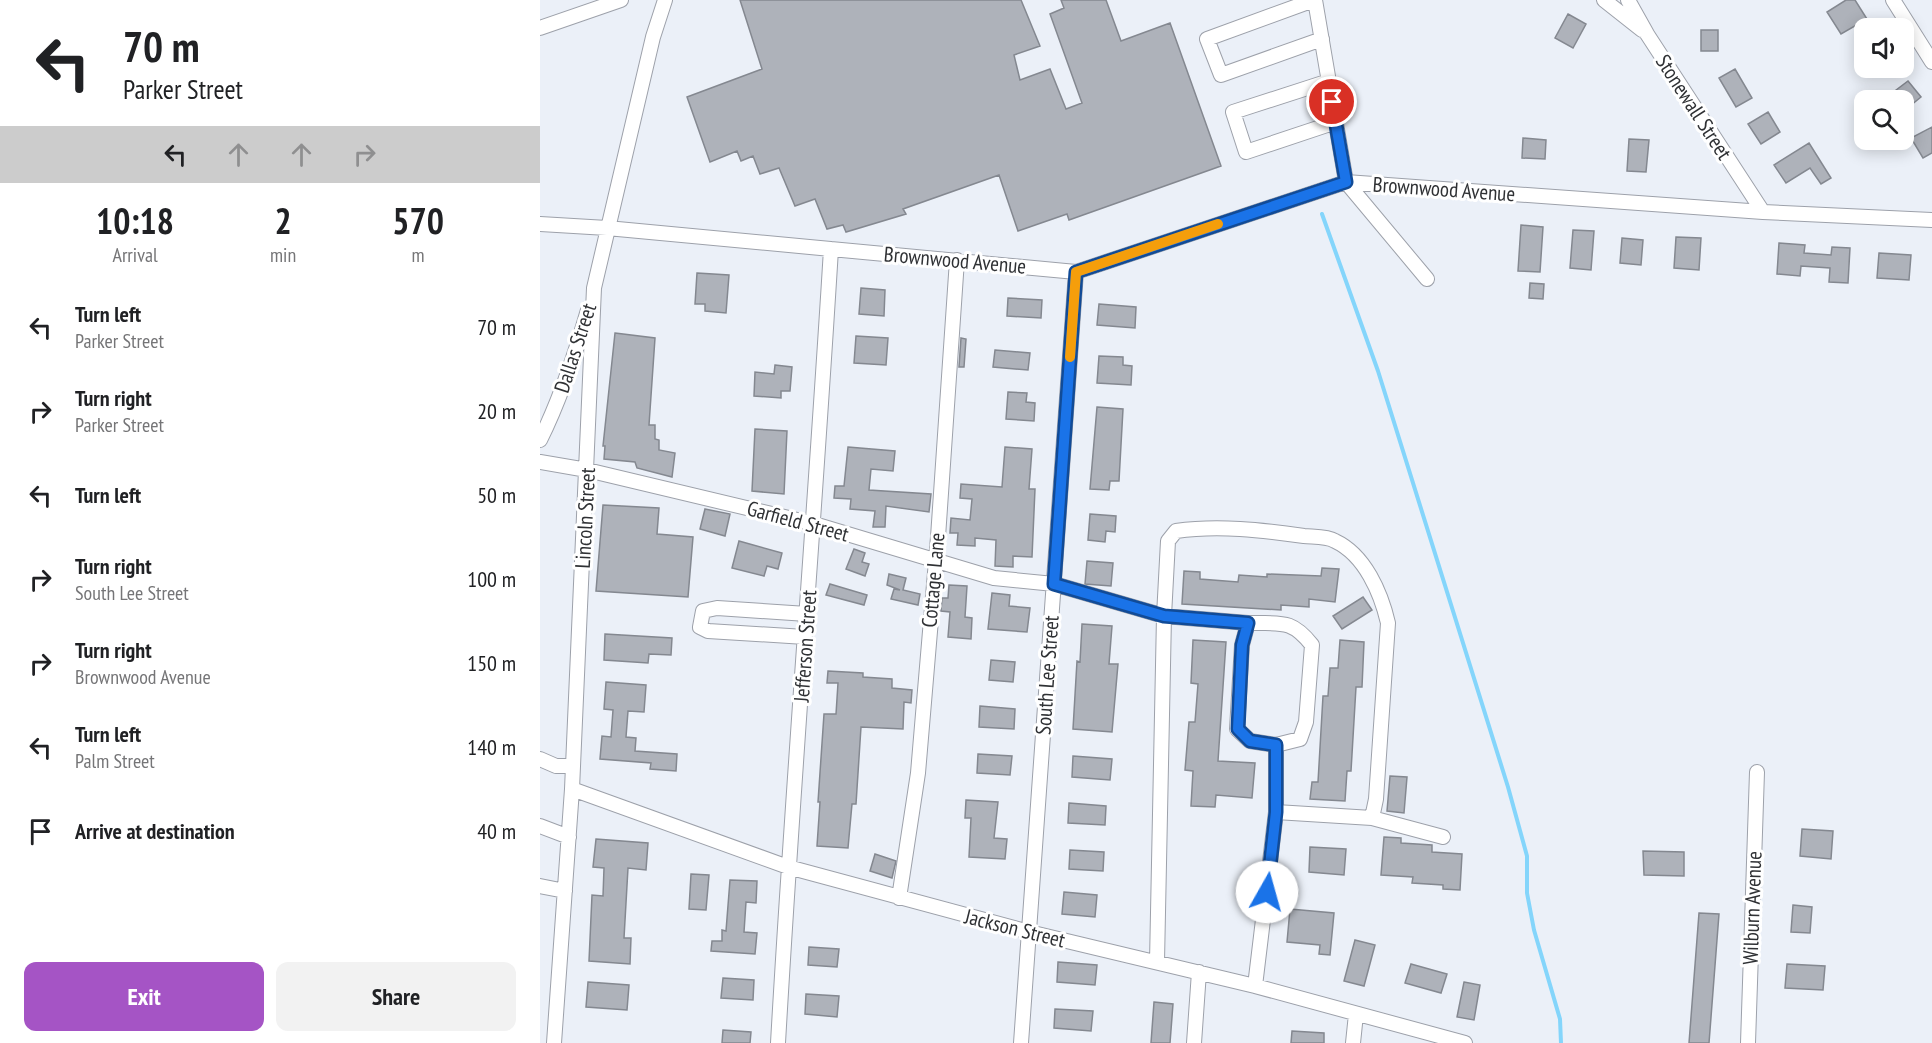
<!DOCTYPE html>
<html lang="en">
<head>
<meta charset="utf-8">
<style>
  body { margin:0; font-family:"PT Sans Narrow",sans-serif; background:#f2f2f2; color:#202124; height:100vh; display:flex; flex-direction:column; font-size:22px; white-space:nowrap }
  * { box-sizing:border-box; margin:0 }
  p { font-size:20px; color:#757577 }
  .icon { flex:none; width:33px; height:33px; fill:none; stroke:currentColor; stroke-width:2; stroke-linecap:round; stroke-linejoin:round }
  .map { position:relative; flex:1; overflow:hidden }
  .details { display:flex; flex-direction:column; background:#fff; width:540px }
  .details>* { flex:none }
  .hud { background:#fff; color:#202124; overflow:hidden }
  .buttons { position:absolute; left:1314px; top:18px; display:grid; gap:12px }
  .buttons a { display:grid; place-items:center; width:60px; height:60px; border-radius:12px; background:#fff; box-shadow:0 3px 15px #0003; font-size:30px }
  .pin { position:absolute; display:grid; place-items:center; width:51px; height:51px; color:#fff; margin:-26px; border:3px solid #fff; border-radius:50%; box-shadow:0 2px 6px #0007 }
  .me { position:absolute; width:66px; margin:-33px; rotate:7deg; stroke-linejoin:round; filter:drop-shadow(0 0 4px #0008) }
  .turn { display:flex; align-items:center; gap:21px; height:126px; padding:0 24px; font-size:27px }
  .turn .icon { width:78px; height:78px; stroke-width:2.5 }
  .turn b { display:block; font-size:42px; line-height:51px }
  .lanes { display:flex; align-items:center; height:57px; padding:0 24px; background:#0003; justify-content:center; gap:30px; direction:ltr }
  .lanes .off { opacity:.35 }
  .eta { display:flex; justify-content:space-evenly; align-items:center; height:102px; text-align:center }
  .eta b { font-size:36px; font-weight:700; line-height:42px }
  .button { display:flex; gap:12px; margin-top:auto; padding:12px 24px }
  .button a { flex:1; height:69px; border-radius:12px; background:#a554c5; color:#fff; font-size:24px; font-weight:700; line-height:69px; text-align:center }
  .button a+a { background:#f2f2f2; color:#202124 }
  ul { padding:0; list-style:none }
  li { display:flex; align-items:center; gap:18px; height:84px; padding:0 24px }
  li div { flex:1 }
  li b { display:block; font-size:22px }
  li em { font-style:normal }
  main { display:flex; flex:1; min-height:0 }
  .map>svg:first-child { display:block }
</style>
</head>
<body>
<main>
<section class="details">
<div class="hud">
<div class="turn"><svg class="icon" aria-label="left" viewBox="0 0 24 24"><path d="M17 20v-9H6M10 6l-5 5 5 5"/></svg><div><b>70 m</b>Parker Street</div></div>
<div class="lanes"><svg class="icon" aria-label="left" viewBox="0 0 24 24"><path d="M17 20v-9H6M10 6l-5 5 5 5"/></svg><svg class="icon off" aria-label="ahead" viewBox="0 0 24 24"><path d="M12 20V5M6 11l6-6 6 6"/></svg><svg class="icon off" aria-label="ahead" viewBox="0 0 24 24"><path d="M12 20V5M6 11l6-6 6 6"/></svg><svg class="icon off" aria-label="right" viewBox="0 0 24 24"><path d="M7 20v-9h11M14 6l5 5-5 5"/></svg></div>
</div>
<div class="eta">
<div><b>10:18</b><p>Arrival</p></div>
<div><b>2</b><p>min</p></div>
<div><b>570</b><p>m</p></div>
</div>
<ul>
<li><svg class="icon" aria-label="left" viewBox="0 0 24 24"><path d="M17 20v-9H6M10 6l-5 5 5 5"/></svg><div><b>Turn left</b><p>Parker Street</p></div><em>70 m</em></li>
<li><svg class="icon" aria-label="right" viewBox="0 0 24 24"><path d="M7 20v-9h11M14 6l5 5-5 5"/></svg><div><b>Turn right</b><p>Parker Street</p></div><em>20 m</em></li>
<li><svg class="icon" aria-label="left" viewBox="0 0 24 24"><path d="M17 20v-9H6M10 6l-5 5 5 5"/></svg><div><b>Turn left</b></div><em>50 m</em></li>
<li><svg class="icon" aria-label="right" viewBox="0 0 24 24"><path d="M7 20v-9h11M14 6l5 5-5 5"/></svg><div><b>Turn right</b><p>South Lee Street</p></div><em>100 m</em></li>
<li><svg class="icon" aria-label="right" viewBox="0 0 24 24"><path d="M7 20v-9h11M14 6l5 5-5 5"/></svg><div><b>Turn right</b><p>Brownwood Avenue</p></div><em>150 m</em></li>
<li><svg class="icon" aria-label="left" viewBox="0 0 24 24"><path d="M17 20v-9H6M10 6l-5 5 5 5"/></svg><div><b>Turn left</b><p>Palm Street</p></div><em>140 m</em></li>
<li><svg class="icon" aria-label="arrive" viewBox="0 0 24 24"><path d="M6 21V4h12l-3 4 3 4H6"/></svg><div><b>Arrive at destination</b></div><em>40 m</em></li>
</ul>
<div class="button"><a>Exit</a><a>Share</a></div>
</section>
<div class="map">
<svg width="1392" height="1043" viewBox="0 0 1392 1043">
  <rect width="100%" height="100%" fill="#ebf0f8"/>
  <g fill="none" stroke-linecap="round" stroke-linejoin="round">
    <path stroke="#84d5fb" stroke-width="4" d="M 782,214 L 838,371 L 968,787 L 987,856 L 987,893 L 994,930 L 1020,1019 L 1021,1043"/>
  </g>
  <path fill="#aeb2ba" stroke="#848890" stroke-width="1.5" d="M 200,0 L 481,0 L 500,46 L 474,55 L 480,80 L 510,69 L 526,109 L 542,103 L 510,14 L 524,8 L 521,0 L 566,0 L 581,41 L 630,23 L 681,166 L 529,220 L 527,214 L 478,231 L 459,175 L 363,209 L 366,214 L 306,232 L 303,225 L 287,229 L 275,199 L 255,206 L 239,168 L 220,174 L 213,156 L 201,161 L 197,151 L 170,162 L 147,97 L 222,69 Z
    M 1306,0 L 1315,0 L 1327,19 L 1301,34 L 1287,12 Z
    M 1028,14 L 1046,24 L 1033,48 L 1015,38 Z
    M 1161,30 L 1178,30 L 1178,51 L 1161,51 Z
    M 1195,69 L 1212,98 L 1196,107 L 1179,78 Z
    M 1368,81 L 1381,97 L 1364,111 L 1364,100 L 1343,100 Z
    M 1228,112 L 1240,132 L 1221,144 L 1208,124 Z
    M 1392,127 L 1392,153 L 1383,158 L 1371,138 Z
    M 983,138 L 1006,140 L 1005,159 L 982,158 Z
    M 1089,139 L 1109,140 L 1106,172 L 1087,171 Z
    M 1269,143 L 1291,178 L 1281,184 L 1270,168 L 1246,183 L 1234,165 Z
    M 981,225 L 1003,227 L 1000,272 L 978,271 Z
    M 1033,230 L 1054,231 L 1051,270 L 1030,268 Z
    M 1136,237 L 1161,238 L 1159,270 L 1134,268 Z
    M 1082,238 L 1103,240 L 1101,265 L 1080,263 Z
    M 1239,243 L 1265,245 L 1264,253 L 1291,255 L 1292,247 L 1310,248 L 1308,283 L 1289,282 L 1290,268 L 1261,266 L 1260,276 L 1237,274 Z
    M 1339,253 L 1371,255 L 1369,280 L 1337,278 Z
    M 157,273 L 189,275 L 186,313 L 165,311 L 165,304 L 155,304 Z
    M 990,283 L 1004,284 L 1003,299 L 989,298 Z
    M 321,288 L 345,290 L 344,316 L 319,314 Z
    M 468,298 L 502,300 L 501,318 L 467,316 Z
    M 559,304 L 596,307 L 595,328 L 557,325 Z
    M 75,333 L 115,338 L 109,425 L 115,425 L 115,439 L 119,440 L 119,450 L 135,453 L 132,477 L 97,468 L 95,462 L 64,459 L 65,446 L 63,446 Z
    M 316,336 L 348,338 L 346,365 L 314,363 Z
    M 421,338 L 426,339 L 424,367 L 419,367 Z
    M 455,350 L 490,353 L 488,370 L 453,367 Z
    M 559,356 L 583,357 L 583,365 L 592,366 L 591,385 L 557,383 Z
    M 235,365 L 252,367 L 250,391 L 241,391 L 241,398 L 214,396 L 215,372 L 234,374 Z
    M 468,392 L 487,393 L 486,402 L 495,403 L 494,421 L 466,419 Z
    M 557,407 L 583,409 L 579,481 L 570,481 L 569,490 L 550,489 Z
    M 215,429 L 247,431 L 244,494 L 212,491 Z
    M 308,447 L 355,451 L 353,471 L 331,469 L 329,490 L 391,494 L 389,512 L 346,506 L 345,527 L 333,527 L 335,511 L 310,509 L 311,499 L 294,498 L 295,486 L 304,486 Z
    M 465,447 L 492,449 L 489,489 L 495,489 L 492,557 L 473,556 L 473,567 L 455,566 L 456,540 L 435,538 L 435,546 L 417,545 L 418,533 L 410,533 L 411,518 L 430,520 L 432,499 L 420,498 L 421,484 L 462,487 Z
    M 63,505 L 119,508 L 117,534 L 153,537 L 148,597 L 56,591 Z
    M 165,509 L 190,514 L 185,536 L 160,529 Z
    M 550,514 L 576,516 L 575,532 L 566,531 L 565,542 L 548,540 Z
    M 199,541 L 242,553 L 238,569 L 227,566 L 224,576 L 192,568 Z
    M 314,549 L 325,553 L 322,562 L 329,564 L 325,576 L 306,569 Z
    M 547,561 L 573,563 L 571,586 L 545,584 Z
    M 782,568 L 799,569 L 795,602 L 769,599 L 769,607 L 741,605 L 741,610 L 642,604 L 644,571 L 660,572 L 660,579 L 698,582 L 699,575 L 727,577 L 727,574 L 781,576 Z
    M 349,574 L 366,578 L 363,590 L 380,594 L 378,605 L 351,599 L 354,589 L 360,590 L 347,585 Z
    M 290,584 L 327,595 L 324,605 L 286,595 Z
    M 409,585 L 427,586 L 425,617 L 432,618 L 431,639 L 408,637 L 410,612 L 401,611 L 402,598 L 408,598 Z
    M 452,593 L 470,595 L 469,606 L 490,608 L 487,632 L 448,629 Z
    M 823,597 L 832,610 L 802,629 L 793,616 Z
    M 542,624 L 572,626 L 569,664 L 578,664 L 572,732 L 533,729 L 537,661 L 540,662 Z
    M 65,634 L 132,638 L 131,655 L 109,654 L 108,663 L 64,660 Z
    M 653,640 L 686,642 L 678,761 L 715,763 L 712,798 L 676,795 L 675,807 L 651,806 L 653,771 L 645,770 L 649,722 L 655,722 L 658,684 L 651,683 Z
    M 800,640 L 824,642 L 822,687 L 816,687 L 811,771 L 807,771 L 805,801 L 770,799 L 772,782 L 778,782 L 783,696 L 788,696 L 790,668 L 798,668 Z
    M 451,660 L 475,662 L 473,682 L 449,680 Z
    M 288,671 L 323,673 L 323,677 L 352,679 L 352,688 L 372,690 L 371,703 L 364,702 L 363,729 L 321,727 L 316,804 L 312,804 L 308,848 L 277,846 L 280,802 L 278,802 L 284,714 L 296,714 L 298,683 L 287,683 Z
    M 66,682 L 106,685 L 104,712 L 88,711 L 86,737 L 96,738 L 95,751 L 137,754 L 136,771 L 110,769 L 111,763 L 60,759 L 62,736 L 71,737 L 73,710 L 64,709 Z
    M 440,706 L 475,709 L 474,729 L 439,727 Z
    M 438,754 L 472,756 L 470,775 L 437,773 Z
    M 533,756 L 572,759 L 570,780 L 532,777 Z
    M 850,776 L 867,777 L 864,813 L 847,811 Z
    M 426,800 L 458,802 L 454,838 L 467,839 L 465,859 L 429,857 L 431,818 L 425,818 Z
    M 529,803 L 566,806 L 565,825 L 528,823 Z
    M 1262,829 L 1293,831 L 1291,859 L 1260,856 Z
    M 844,837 L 861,838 L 861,843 L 892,845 L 892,852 L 922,854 L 920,890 L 903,889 L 903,885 L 872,883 L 873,877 L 841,875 Z
    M 56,839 L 108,843 L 106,870 L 88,868 L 84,938 L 91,938 L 90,964 L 49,961 L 52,895 L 63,896 L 64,868 L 53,867 Z
    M 770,847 L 806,849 L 804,875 L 769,872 Z
    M 530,850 L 564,852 L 563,871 L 529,869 Z
    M 1103,851 L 1144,852 L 1144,876 L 1104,875 Z
    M 335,854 L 356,861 L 352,878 L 330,871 Z
    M 151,874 L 169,875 L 166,910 L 149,909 Z
    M 190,880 L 217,881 L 216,903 L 206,902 L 204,932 L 217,933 L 215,954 L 171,951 L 172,941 L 182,941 L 182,930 L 186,931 Z
    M 524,892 L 557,895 L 555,917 L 522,914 Z
    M 1253,905 L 1272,907 L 1270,933 L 1251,932 Z
    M 750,909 L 794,913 L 790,955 L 779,954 L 780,945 L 747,942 Z
    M 1159,913 L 1179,914 L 1169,1043 L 1149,1043 Z
    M 815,940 L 835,945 L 824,986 L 804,981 Z
    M 269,947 L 299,949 L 297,967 L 268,965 Z
    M 518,962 L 557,965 L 555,985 L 517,982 Z
    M 871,964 L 907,974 L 901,993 L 865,983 Z
    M 1247,964 L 1285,966 L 1283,990 L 1245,988 Z
    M 183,978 L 214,980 L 213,1000 L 181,998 Z
    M 48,982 L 89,985 L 87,1010 L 46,1007 Z
    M 924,982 L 940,985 L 934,1020 L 917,1017 Z
    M 266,994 L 299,996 L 297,1017 L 265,1014 Z
    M 614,1002 L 633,1004 L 630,1043 L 611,1043 Z
    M 515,1009 L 553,1011 L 551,1031 L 514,1028 Z
    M 183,1030 L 211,1032 L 210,1043 L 182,1043 Z
    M 752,1031 L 784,1033 L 784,1043 L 751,1043 Z"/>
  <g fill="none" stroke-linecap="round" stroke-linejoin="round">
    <defs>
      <path id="minor" d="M 774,0 L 667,39 L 681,75 L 782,39
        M 775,0 L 806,182 L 887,279
        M 1064,0 L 1102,30
        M 1088,0 L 1107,34 L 1223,212
        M 1353,0 L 1392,62
        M 0,28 L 81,0
        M 789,81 L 693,112 L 706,152 L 796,122
        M 0,224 L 67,228 L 536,272 L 806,182 L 1223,212 L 1392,220
        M 0,440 C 21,398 35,355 48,310
        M 0,462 L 47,470 L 274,524 L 454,578 L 514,584 L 624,616 L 708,623
        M 265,637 L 168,631 L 160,627 L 163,611 L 177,608 L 267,614
        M 0,759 L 16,766 L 33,766
        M 32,789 L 248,867 L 489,932 L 715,986 L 925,1043
        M 736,812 L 832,818 L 903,837
        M 0,826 L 29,837
        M 0,886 L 25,891
        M 359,898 L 378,773 L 398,537 L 417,260
        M 617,962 L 624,616 L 628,541 L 636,531 C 678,525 722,530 764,536 C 773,537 787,536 795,541 C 825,555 841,593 848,623 L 836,799 L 832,818
        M 715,986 L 736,812 L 736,745 L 760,739 L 766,722 L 772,645 C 751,618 740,624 708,623 L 702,645 L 697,729 L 710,741 L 736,745
        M 14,1043 L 32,789 L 54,288 L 113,37 L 125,0
        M 238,1043 C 253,778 275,513 291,249
        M 481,1043 L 536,272
        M 654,1043 L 659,972
        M 813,1043 L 816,1014
        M 1208,1043 L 1217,772"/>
    </defs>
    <use href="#minor" stroke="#9da1aa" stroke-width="16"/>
    <use href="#minor" stroke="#fff" stroke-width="14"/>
  </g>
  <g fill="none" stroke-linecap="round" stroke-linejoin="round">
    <defs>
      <path id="route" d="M 727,892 L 736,812 L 736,745 L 710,741 L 698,729 L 702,645 L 708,623 L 624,616 L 514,584 L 536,272 L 806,182 L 792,102"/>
    </defs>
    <use href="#route" stroke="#114b97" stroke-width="15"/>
    <use href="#route" stroke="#1a73e8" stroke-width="10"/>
    <path stroke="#f59e0b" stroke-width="10" d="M 530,357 L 536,272 L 678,224"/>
  </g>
  <g text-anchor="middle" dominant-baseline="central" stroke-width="6" stroke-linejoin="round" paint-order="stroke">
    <g font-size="21" fill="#2f3134" stroke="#fff">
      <text transform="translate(1154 107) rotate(57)">Stonewall Street</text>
      <text transform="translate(904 189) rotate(4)">Brownwood Avenue</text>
      <text transform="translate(415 260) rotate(5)">Brownwood Avenue</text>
      <text transform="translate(35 348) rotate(-72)">Dallas Street</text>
      <text transform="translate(45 518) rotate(-87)">Lincoln Street</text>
      <text transform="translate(258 521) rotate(15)">Garfield Street</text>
      <text transform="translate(393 580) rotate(-85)">Cottage Lane</text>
      <text transform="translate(265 646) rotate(-86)">Jefferson Street</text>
      <text transform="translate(507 675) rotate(-86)">South Lee Street</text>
      <text transform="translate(1212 908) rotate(-88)">Wilburn Avenue</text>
      <text transform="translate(475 928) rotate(14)">Jackson Street</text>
    </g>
  </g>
</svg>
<div class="buttons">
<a><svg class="icon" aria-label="sound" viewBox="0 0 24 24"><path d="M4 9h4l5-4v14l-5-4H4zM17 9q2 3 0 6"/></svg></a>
<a><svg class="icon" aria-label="search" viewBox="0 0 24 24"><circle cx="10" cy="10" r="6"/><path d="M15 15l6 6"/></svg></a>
</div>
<div class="pin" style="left:792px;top:102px;background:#d93025"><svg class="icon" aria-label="arrive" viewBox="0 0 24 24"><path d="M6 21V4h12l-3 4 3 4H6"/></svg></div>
<svg class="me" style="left:727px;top:892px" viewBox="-20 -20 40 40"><circle r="19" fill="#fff"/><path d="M0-13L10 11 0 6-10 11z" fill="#1a73e8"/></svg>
</div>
</main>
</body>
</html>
